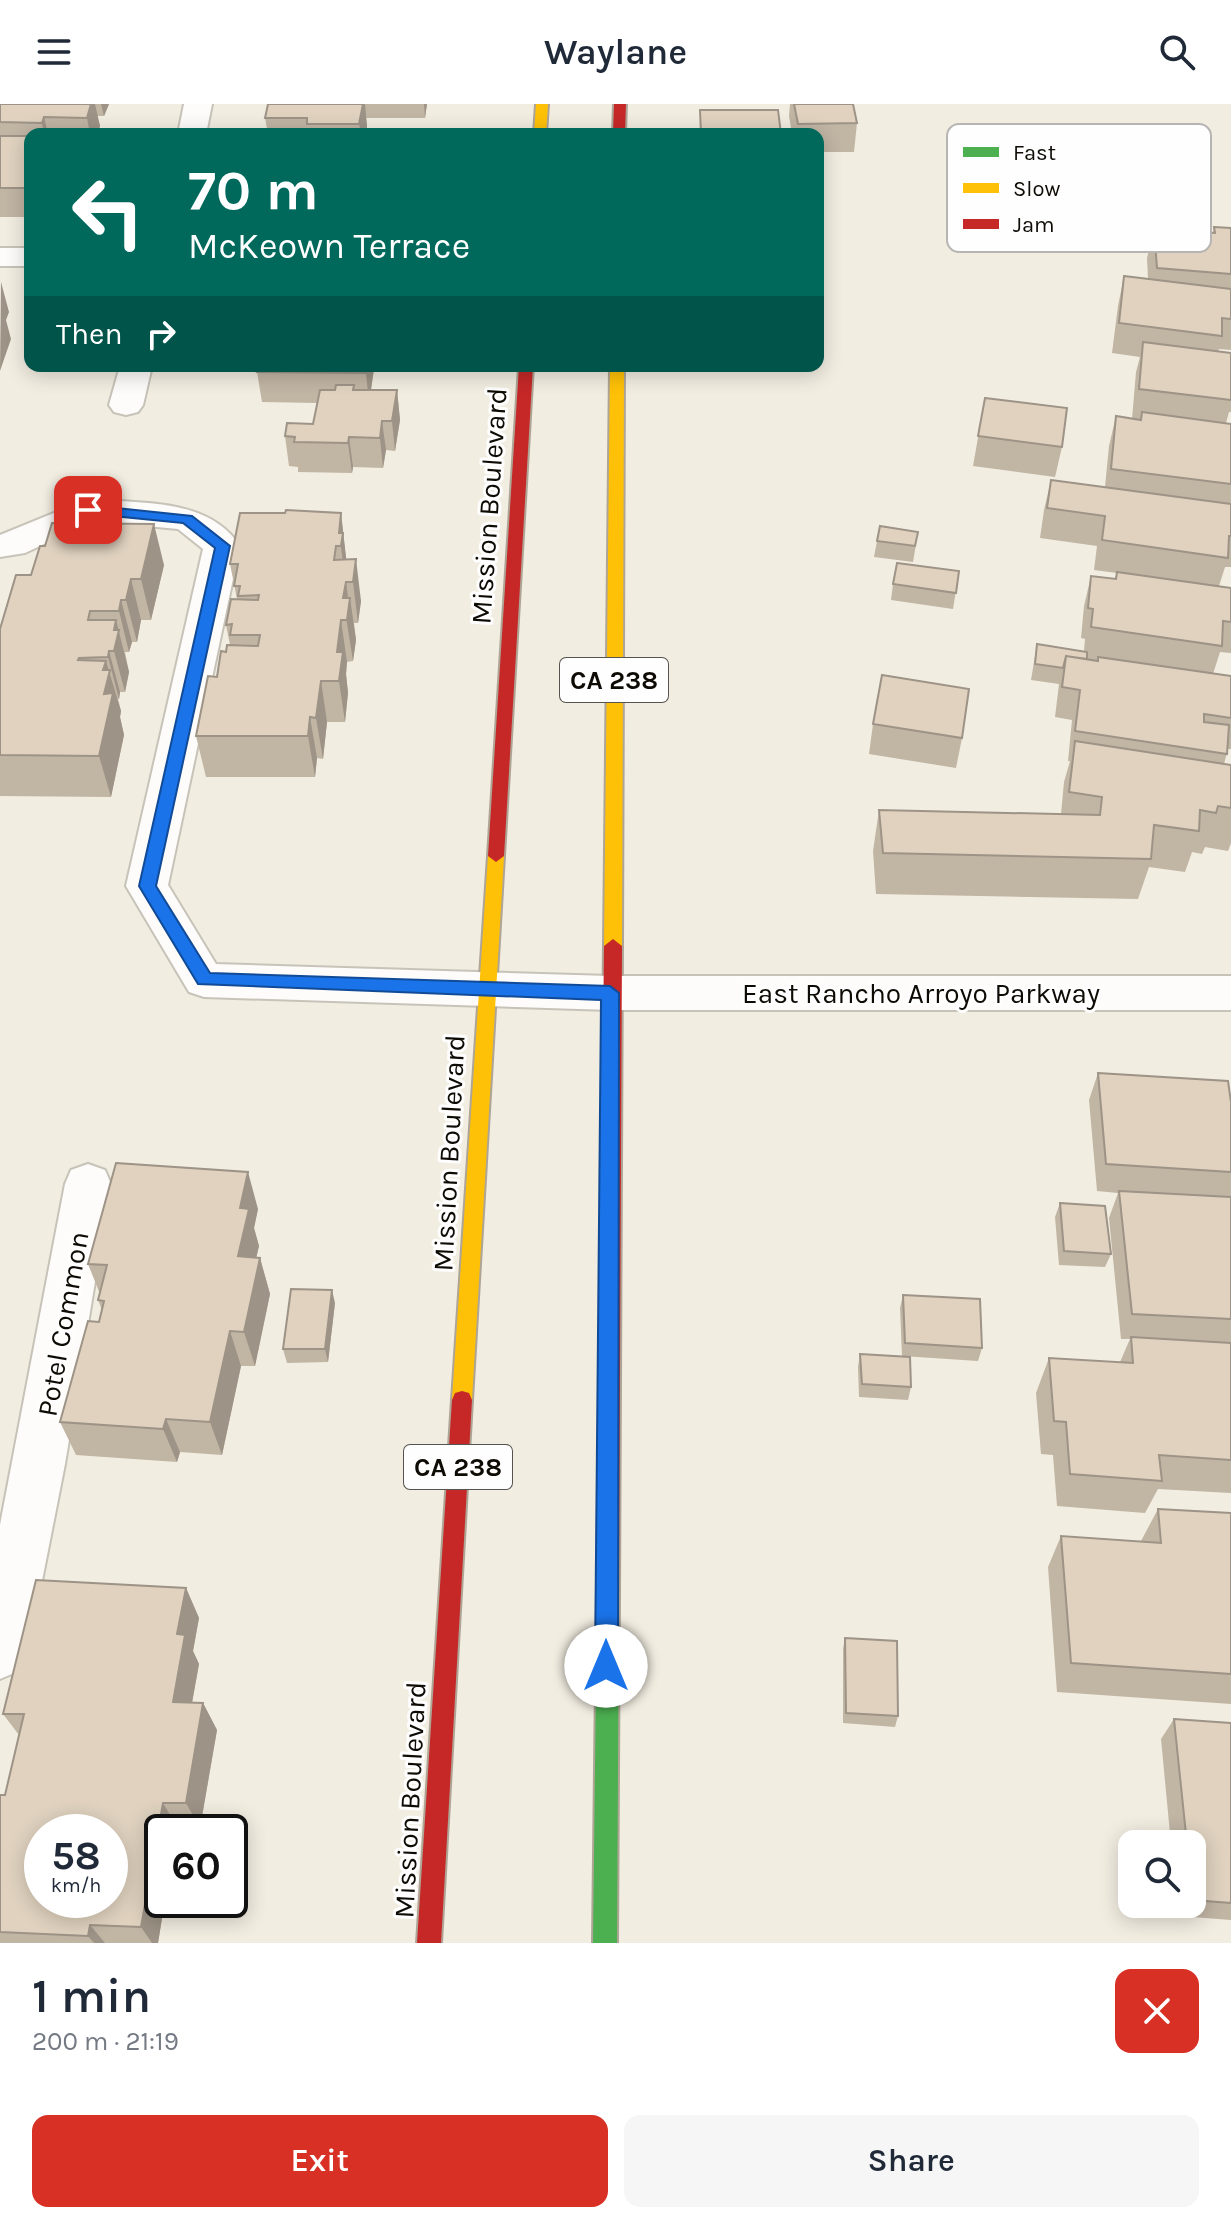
<!DOCTYPE html>
<html lang="en">
<head>
<meta charset="utf-8">
<style>
  body { margin:0; font-family:Karla,sans-serif; background:#f6f6f7; color:#1f2937; height:100vh; display:flex; flex-direction:column; font-size:30px; white-space:nowrap }
  * { box-sizing:border-box; margin:0 }
  p { font-size:26px; color:#747a83 }
  .icon { flex:none; width:44px; height:44px; fill:none; stroke:currentColor; stroke-width:2; stroke-linecap:round; stroke-linejoin:round }
  .map { position:relative; height:1839px; overflow:hidden }
  .panel { display:flex; flex-direction:column; background:#fff; flex:1 }
  .panel>* { flex:none }
  .guide { position:absolute; left:24px; top:24px; width:800px; height:244px; border-radius:16px; box-shadow:0 4px 20px #0003; background:#00695c; color:#fff; overflow:hidden }
  .controls { position:absolute; left:1118px; top:1726px; display:grid; gap:16px }
  .controls a { display:grid; place-items:center; width:88px; height:88px; border-radius:16px; background:#fff; box-shadow:0 4px 20px #0003; font-size:40px }
  .speed { position:absolute; left:24px; top:1710px; display:flex; gap:16px; font-size:40px; font-weight:700; text-align:center }
  .speed>* { display:grid; place-content:center; width:104px; height:104px; border-radius:50%; background:#fff; box-shadow:0 4px 20px #0003; line-height:1 }
  .speed small { font-size:20px; font-weight:400 }
  .speed .limit { border:4px solid #111; border-radius:12px; background:#fff; color:#111 }
  .pin { position:absolute; display:grid; place-items:center; width:68px; height:68px; color:#fff; margin:-34px; border-radius:16px; box-shadow:0 4px 12px #0006 }
  .me { position:absolute; width:88px; margin:-44px; rotate:0deg; stroke-linejoin:round; filter:drop-shadow(0 0 6px #0008) }
  .turn { display:flex; align-items:center; gap:28px; height:168px; padding:0 32px; font-size:36px }
  .turn .icon { width:104px; height:104px; stroke-width:2.5 }
  .turn b { display:block; font-size:56px; line-height:68px }
  .then { display:flex; align-items:center; height:76px; padding:0 32px; background:#0003; gap:16px; font-size:30px }
  .round { display:grid; place-items:center; flex:none; width:84px; height:84px; border-radius:16px; background:#f6f6f7 }
  .headline { display:flex; align-items:center; justify-content:space-between; height:136px; padding:0 32px }
  h1 { font-size:48px; font-weight:600; line-height:60px }
  .primary-button { display:flex; gap:16px; margin-top:auto; padding:16px 32px }
  .primary-button a { flex:1; height:92px; border-radius:16px; background:#d93025; color:#fff; font-size:32px; font-weight:600; line-height:92px; text-align:center }
  .primary-button a+a { background:#f6f6f7; color:#1f2937 }
  header { display:flex; justify-content:space-between; align-items:center; height:104px; padding:0 32px; background:#fff; font-size:36px; font-weight:600 }
  .map>svg:first-child { display:block }
</style>
</head>
<body>
<header><svg class="icon" aria-label="menu" viewBox="0 0 24 24"><path d="M4 6h16M4 12h16M4 18h16"/></svg>Waylane<svg class="icon" aria-label="search" viewBox="0 0 24 24"><circle cx="10" cy="10" r="6"/><path d="M15 15l6 6"/></svg></header>
<div class="map">
<svg width="1231" height="1839" viewBox="0 0 1231 1839">
  <rect width="100%" height="100%" fill="#f2ede1"/>
  <g fill="none" stroke-linecap="round" stroke-linejoin="round">
    <defs>
      <path id="street" d="M 184,0 L 212,0 L 206,30 L 178,30 Z
        M 0,144 L 30,144 L 30,162 L 0,162 Z
        M 120,262 L 152,262 L 143,301 L 138,308 L 126,311 L 114,308 L 109,301 Z
        M 88,395 C 140,400 208,393 240,442 L 168,781 L 216,860 L 610,872 L 1231,872 L 1231,906 L 610,906 L 204,893 L 189,888 L 126,782 L 203,445 L 178,425 L 93,417 L 25,449 L 0,453 L 0,431 Z
        M 88,1060 L 105,1066 L 111,1080 L 65,1360 L 28,1548 L 19,1567 L 0,1575 L 0,1421 L 65,1080 L 71,1066 Z"/>
      <path id="fast" d="M 608,1480 L 616,1483 L 619,1491 L 617,1839 L 593,1839 L 597,1491 L 600,1483 Z"/>
      <path id="slow" d="M 536,0 L 548,0 L 546,30 L 534,30 Z
        M 610,262 L 624,262 L 622,842 L 613,849 L 604,842 Z
        M 496,746 L 504,752 L 472,1296 L 469,1303 L 462,1305 L 455,1303 L 452,1296 L 488,752 Z"/>
      <path id="jam" d="M 614,0 L 626,0 L 625,30 L 613,30 Z
        M 519,262 L 533,262 L 504,752 L 496,758 L 488,752 Z
        M 613,835 L 622,842 L 619,1491 L 616,1499 L 608,1502 L 600,1499 L 597,1491 L 604,842 Z
        M 462,1287 L 469,1289 L 472,1296 L 441,1839 L 417,1839 L 452,1296 L 455,1289 Z"/>
    </defs>
    <use href="#street" stroke="#c7c3b9" stroke-width="4"/>
    <use href="#fast" stroke="#afa596" stroke-width="4"/>
    <use href="#slow" stroke="#afa596" stroke-width="4"/>
    <use href="#jam" stroke="#afa596" stroke-width="4"/>
    <use href="#street" fill="#fdfcfa" fill-rule="evenodd"/>
    <use href="#fast" fill="#4caf50" fill-rule="evenodd"/>
    <use href="#slow" fill="#ffc107" fill-rule="evenodd"/>
    <use href="#jam" fill="#c62828" fill-rule="evenodd"/>
  </g>
  <path fill="#c1b5a4" d="M 0,0 L 109,0 L 104,12 L 97,12 L 100,22 L 97,30 L 30,30 L 30,113 L 0,113 Z
    M 268,0 L 427,0 L 425,14 L 366,14 L 367,22 L 366,30 L 268,30 L 265,14 Z
    M 790,0 L 853,0 L 857,19 L 854,48 L 818,48 L 818,30 L 792,30 L 789,12 Z
    M 1214,123 L 1231,124 L 1231,246 L 1219,245 L 1218,248 L 1231,249 L 1231,308 L 1229,308 L 1226,319 L 1231,320 L 1231,463 L 1225,463 L 1219,482 L 1231,484 L 1231,549 L 1220,548 L 1213,570 L 1231,572 L 1231,645 L 1228,645 L 1224,660 L 1231,661 L 1231,739 L 1228,747 L 1205,743 L 1202,750 L 1192,748 L 1185,768 L 1149,763 L 1138,795 L 876,790 L 873,747 L 879,706 L 1061,710 L 1064,678 L 1070,657 L 1068,657 L 1072,616 L 1055,613 L 1059,580 L 1031,576 L 1037,540 L 1084,547 L 1085,535 L 1081,534 L 1084,502 L 1091,472 L 1115,475 L 1117,469 L 1094,466 L 1097,442 L 1040,434 L 1044,406 L 1051,376 L 1105,383 L 1109,342 L 1116,312 L 1132,315 L 1136,268 L 1140,253 L 1112,249 L 1118,202 L 1124,172 L 1148,175 L 1147,154 L 1154,125 L 1213,129 Z
    M 374,265 L 371,286 L 397,286 L 400,316 L 395,347 L 386,346 L 383,364 L 353,363 L 352,369 L 298,368 L 298,363 L 289,362 L 285,332 L 313,320 L 317,299 L 262,298 L 257,268 Z
    M 985,294 L 1062,343 L 1055,373 L 973,362 Z
    M 341,409 L 346,456 L 361,497 L 358,519 L 354,519 L 356,536 L 353,557 L 347,558 L 346,570 L 348,589 L 345,618 L 327,618 L 323,655 L 317,654 L 315,673 L 206,673 L 196,632 L 217,573 L 226,548 L 230,541 L 226,521 L 237,495 L 230,460 Z
    M 918,428 L 913,458 L 874,453 L 877,437 Z
    M 164,461 L 151,516 L 141,516 L 137,538 L 132,538 L 129,548 L 125,548 L 129,568 L 125,588 L 120,588 L 119,595 L 118,595 L 121,607 L 120,613 L 124,631 L 111,693 L 0,692 L 0,525 L 31,471 Z
    M 959,467 L 953,505 L 891,496 L 893,480 Z
    M 873,620 L 962,634 L 956,664 L 869,650 Z
    M 1098,969 L 1231,998 L 1231,1389 L 1158,1385 L 1145,1409 L 1057,1402 L 1053,1351 L 1041,1350 L 1036,1289 L 1049,1254 L 1120,1258 L 1130,1235 L 1121,1235 L 1109,1114 L 1118,1089 L 1097,1087 L 1089,996 Z
    M 1060,1099 L 1111,1150 L 1105,1163 L 1059,1161 L 1055,1113 Z
    M 258,1105 L 254,1124 L 259,1142 L 256,1154 L 260,1154 L 270,1190 L 255,1262 L 241,1262 L 222,1351 L 180,1348 L 177,1358 L 76,1351 L 60,1318 L 99,1218 L 102,1206 L 98,1196 L 100,1190 L 88,1160 Z
    M 903,1191 L 982,1244 L 978,1257 L 902,1252 L 900,1204 Z
    M 335,1199 L 328,1258 L 287,1259 L 283,1245 Z
    M 860,1250 L 911,1283 L 908,1296 L 859,1293 L 858,1263 Z
    M 1158,1405 L 1231,1409 L 1231,1600 L 1057,1588 L 1048,1463 L 1061,1432 L 1141,1437 Z
    M 186,1484 L 199,1514 L 193,1547 L 199,1560 L 192,1599 L 203,1599 L 217,1626 L 200,1724 L 178,1724 L 162,1796 L 165,1796 L 158,1839 L 0,1839 L 0,1691 L 5,1691 L 19,1631 L 3,1610 Z
    M 845,1534 L 898,1612 L 895,1623 L 843,1619 L 843,1545 Z
    M 1174,1615 L 1231,1619 L 1231,1816 L 1179,1812 L 1177,1800 L 1192,1800 L 1192,1740 L 1171,1740 L 1161,1635 Z"/>
  <path fill="#9d9386" d="M 91,0 L 95,0 L 100,22 L 97,30 L 90,30 L 87,14 Z
    M 101,0 L 109,0 L 104,12 Z
    M 363,0 L 365,0 L 367,22 L 366,30 L 361,30 L 359,20 Z
    M 424,0 L 427,0 L 425,14 Z
    M 44,13 L 48,30 L 44,30 L 42,19 Z
    M 1,178 L 9,208 L 6,216 L 11,235 L 0,267 Z
    M 367,262 L 374,262 L 374,265 L 369,299 L 366,269 Z
    M 397,286 L 400,316 L 395,347 L 392,317 Z
    M 382,317 L 386,346 L 383,364 L 380,334 Z
    M 349,333 L 353,363 L 352,369 L 348,339 Z
    M 341,409 L 348,470 L 346,478 L 349,501 L 350,494 L 356,536 L 353,557 L 343,494 L 346,480 L 339,429 Z
    M 154,420 L 164,461 L 151,516 L 141,475 Z
    M 356,455 L 361,497 L 358,519 L 353,478 Z
    M 131,475 L 141,516 L 137,538 L 126,496 Z
    M 121,496 L 132,538 L 129,548 L 119,507 Z
    M 116,516 L 129,568 L 125,588 L 114,547 L 114,526 Z
    M 341,516 L 347,558 L 346,570 L 348,589 L 345,618 L 339,577 L 337,548 Z
    M 109,547 L 120,588 L 119,595 L 108,553 Z
    M 106,557 L 121,607 L 120,613 L 124,631 L 111,693 L 99,652 L 104,590 L 103,566 Z
    M 321,577 L 327,618 L 323,655 L 316,614 Z
    M 310,613 L 317,654 L 315,673 L 308,632 Z
    M 248,1068 L 258,1105 L 254,1124 L 259,1142 L 248,1188 L 238,1152 L 240,1104 Z
    M 260,1154 L 270,1190 L 255,1262 L 244,1228 Z
    M 332,1186 L 335,1199 L 328,1258 L 325,1245 Z
    M 230,1227 L 241,1262 L 222,1351 L 210,1318 Z
    M 166,1315 L 180,1348 L 177,1358 L 163,1325 Z
    M 186,1484 L 199,1514 L 193,1547 L 199,1560 L 187,1626 L 173,1598 L 177,1530 Z
    M 203,1599 L 217,1626 L 200,1724 L 186,1699 Z
    M 163,1699 L 178,1724 L 177,1728 L 162,1728 L 162,1796 L 165,1796 L 158,1839 L 152,1839 L 141,1823 Z
    M 90,1821 L 105,1839 L 94,1839 L 88,1832 Z"/>
  <path fill="#e0d2bf" stroke="#9d9386" stroke-width="2" fill-rule="evenodd" d="M 0,0 L 91,0 L 87,14 L 44,13 L 42,19 L 0,18 Z
    M 268,0 L 363,0 L 359,20 L 307,20 L 307,14 L 265,14 Z
    M 794,0 L 853,0 L 857,19 L 798,20 Z
    M 700,6 L 778,6 L 781,30 L 701,30 Z
    M 0,32 L 30,32 L 30,84 L 0,84 Z
    M 1214,123 L 1231,124 L 1231,170 L 1157,164 L 1154,125 L 1215,129 Z
    M 1124,172 L 1231,185 L 1231,215 L 1222,214 L 1222,232 L 1119,219 Z
    M 1143,238 L 1231,249 L 1231,296 L 1139,285 Z
    M 259,262 L 367,262 L 366,269 L 257,268 Z
    M 336,281 L 354,281 L 353,286 L 397,286 L 392,317 L 382,317 L 380,334 L 349,333 L 348,339 L 294,338 L 295,333 L 285,332 L 287,319 L 313,320 L 320,286 L 335,286 Z
    M 985,294 L 1067,304 L 1062,343 L 978,332 Z
    M 1142,308 L 1231,320 L 1231,380 L 1111,365 L 1116,312 L 1141,316 Z
    M 1051,376 L 1231,400 L 1231,432 L 1229,432 L 1228,454 L 1102,436 L 1105,412 L 1047,404 Z
    M 286,406 L 341,409 L 339,429 L 343,429 L 341,442 L 336,442 L 334,456 L 356,455 L 353,478 L 346,478 L 343,494 L 350,494 L 347,516 L 341,516 L 337,548 L 343,548 L 339,577 L 321,577 L 316,614 L 310,613 L 308,632 L 196,632 L 208,572 L 217,573 L 221,547 L 226,548 L 227,541 L 258,542 L 260,531 L 230,531 L 232,520 L 226,521 L 231,495 L 258,496 L 259,491 L 238,492 L 240,482 L 234,482 L 238,460 L 230,460 L 240,409 L 285,409 Z
    M 52,419 L 154,420 L 141,475 L 131,475 L 126,496 L 121,496 L 119,507 L 90,507 L 88,516 L 116,516 L 114,526 L 119,526 L 114,547 L 109,547 L 108,553 L 79,554 L 78,556 L 106,557 L 103,566 L 110,566 L 104,590 L 113,589 L 99,652 L 0,651 L 0,525 L 16,471 L 31,471 L 40,442 L 45,442 Z
    M 880,422 L 918,428 L 915,442 L 877,437 Z
    M 897,459 L 959,467 L 956,489 L 893,480 Z
    M 1117,468 L 1231,484 L 1231,518 L 1223,517 L 1222,542 L 1091,523 L 1093,505 L 1088,504 L 1091,472 L 1116,475 Z
    M 1037,540 L 1087,548 L 1087,555 L 1066,552 L 1063,564 L 1035,560 Z
    M 1066,552 L 1098,557 L 1098,553 L 1231,572 L 1231,614 L 1204,610 L 1204,618 L 1229,621 L 1227,650 L 1075,627 L 1080,586 L 1062,583 Z
    M 882,571 L 969,585 L 962,634 L 873,620 Z
    M 1075,637 L 1231,661 L 1231,704 L 1218,702 L 1216,709 L 1200,706 L 1199,727 L 1154,721 L 1151,755 L 883,749 L 879,706 L 1100,711 L 1102,693 L 1069,688 Z
    M 1098,969 L 1228,977 L 1231,998 L 1231,1068 L 1106,1060 Z
    M 116,1059 L 248,1068 L 240,1104 L 249,1105 L 238,1152 L 260,1154 L 244,1228 L 230,1227 L 210,1318 L 166,1315 L 163,1325 L 60,1318 L 88,1217 L 99,1218 L 104,1197 L 98,1196 L 107,1161 L 88,1160 Z
    M 1119,1087 L 1231,1093 L 1231,1215 L 1132,1210 Z
    M 1060,1099 L 1105,1102 L 1111,1150 L 1064,1147 Z
    M 291,1185 L 332,1186 L 325,1245 L 283,1245 Z
    M 903,1191 L 980,1195 L 982,1244 L 905,1239 Z
    M 1131,1233 L 1231,1239 L 1231,1356 L 1159,1351 L 1162,1377 L 1070,1370 L 1066,1318 L 1054,1317 L 1049,1254 L 1133,1259 Z
    M 860,1250 L 910,1253 L 911,1283 L 862,1280 Z
    M 1158,1405 L 1231,1409 L 1231,1570 L 1071,1559 L 1061,1432 L 1161,1439 Z
    M 36,1476 L 186,1484 L 177,1530 L 185,1531 L 173,1598 L 203,1599 L 186,1699 L 163,1699 L 141,1823 L 90,1821 L 88,1832 L 0,1828 L 0,1691 L 5,1691 L 24,1610 L 3,1610 ZM 42,1728 L 110,1728 L 110,1796 L 42,1796 Z
    M 845,1534 L 897,1537 L 898,1612 L 846,1609 Z
    M 1174,1615 L 1231,1619 L 1231,1799 L 1193,1796 L 1192,1740 L 1187,1740 Z"/>
  <path fill="#1a73e8" stroke="#114b97" stroke-width="2" d="M 88,401 L 192,412 L 230,442 L 156,782 L 210,869 L 610,882 L 619,889 L 618,1562 L 614,1570 L 606,1574 L 598,1570 L 595,1562 L 601,896 L 198,880 L 139,782 L 215,444 L 183,419 L 83,409 L 83,402 Z"/>
  <g text-anchor="middle" dominant-baseline="central" stroke-width="6" stroke-linejoin="round" paint-order="stroke">
    <g fill="#fefefe" stroke="#565450" stroke-width="2">
      <rect x="560" y="554" width="108" height="44" rx="6"/>
      <rect x="404" y="1341" width="108" height="44" rx="6"/>
    </g>
    <g font-size="26" font-weight="bold" fill="#0e0b05">
      <text x="614" y="576">CA 238</text>
      <text x="458" y="1363">CA 238</text>
    </g>
    <g font-size="28" fill="#0e0b05" stroke="#fefefe">
      <text transform="translate(489 402) rotate(-86)">Mission Boulevard</text>
      <text x="921" y="889">East Rancho Arroyo Parkway</text>
      <text transform="translate(449 1049) rotate(-87)">Mission Boulevard</text>
      <text transform="translate(63 1220) rotate(-80)">Potel Common</text>
      <text transform="translate(410 1696) rotate(-87)">Mission Boulevard</text>
    </g>
  </g>
  <rect x="947" y="20" width="264" height="128" rx="12" fill="#fefefe" stroke="#b6b5b3" stroke-width="2"/>
  <rect x="963" y="43" width="36" height="10" fill="#4caf50"/>
  <rect x="963" y="79" width="36" height="10" fill="#ffc107"/>
  <rect x="963" y="115" width="36" height="10" fill="#c62828"/>
  <g font-size="22" fill="#0e0b05">
    <text x="1013" y="56">Fast</text>
    <text x="1013" y="92">Slow</text>
    <text x="1013" y="128">Jam</text>
  </g>
</svg>
<div class="controls">
<a><svg class="icon" aria-label="search" viewBox="0 0 24 24"><circle cx="10" cy="10" r="6"/><path d="M15 15l6 6"/></svg></a>
</div>
<div class="speed"><div>58<small>km/h</small></div><div class="limit">60</div></div>
<div class="pin" style="left:88px;top:406px;background:#d93025"><svg class="icon" aria-label="arrive" viewBox="0 0 24 24"><path d="M6 21V4h12l-3 4 3 4H6"/></svg></div>
<svg class="me" style="left:606px;top:1562px" viewBox="-20 -20 40 40"><circle r="19" fill="#fff"/><path d="M0-13L10 11 0 6-10 11z" fill="#1a73e8"/></svg>
<div class="guide">
<div class="turn"><svg class="icon" aria-label="left" viewBox="0 0 24 24"><path d="M17 20v-9H6M10 6l-5 5 5 5"/></svg><div><b>70 m</b>McKeown Terrace</div></div>
<div class="then">Then<svg class="icon" aria-label="right" viewBox="0 0 24 24"><path d="M7 20v-9h11M14 6l5 5-5 5"/></svg></div>
</div>
</div>
<section class="panel">
<div class="headline"><div><h1>1 min</h1><p>200 m · 21:19</p></div><a class="round" style="background:#d93025;color:#fff"><svg class="icon" aria-label="close" viewBox="0 0 24 24"><path d="M6 6l12 12M18 6L6 18"/></svg></a></div>
<div class="primary-button"><a>Exit</a><a>Share</a></div>
</section>
</body>
</html>
